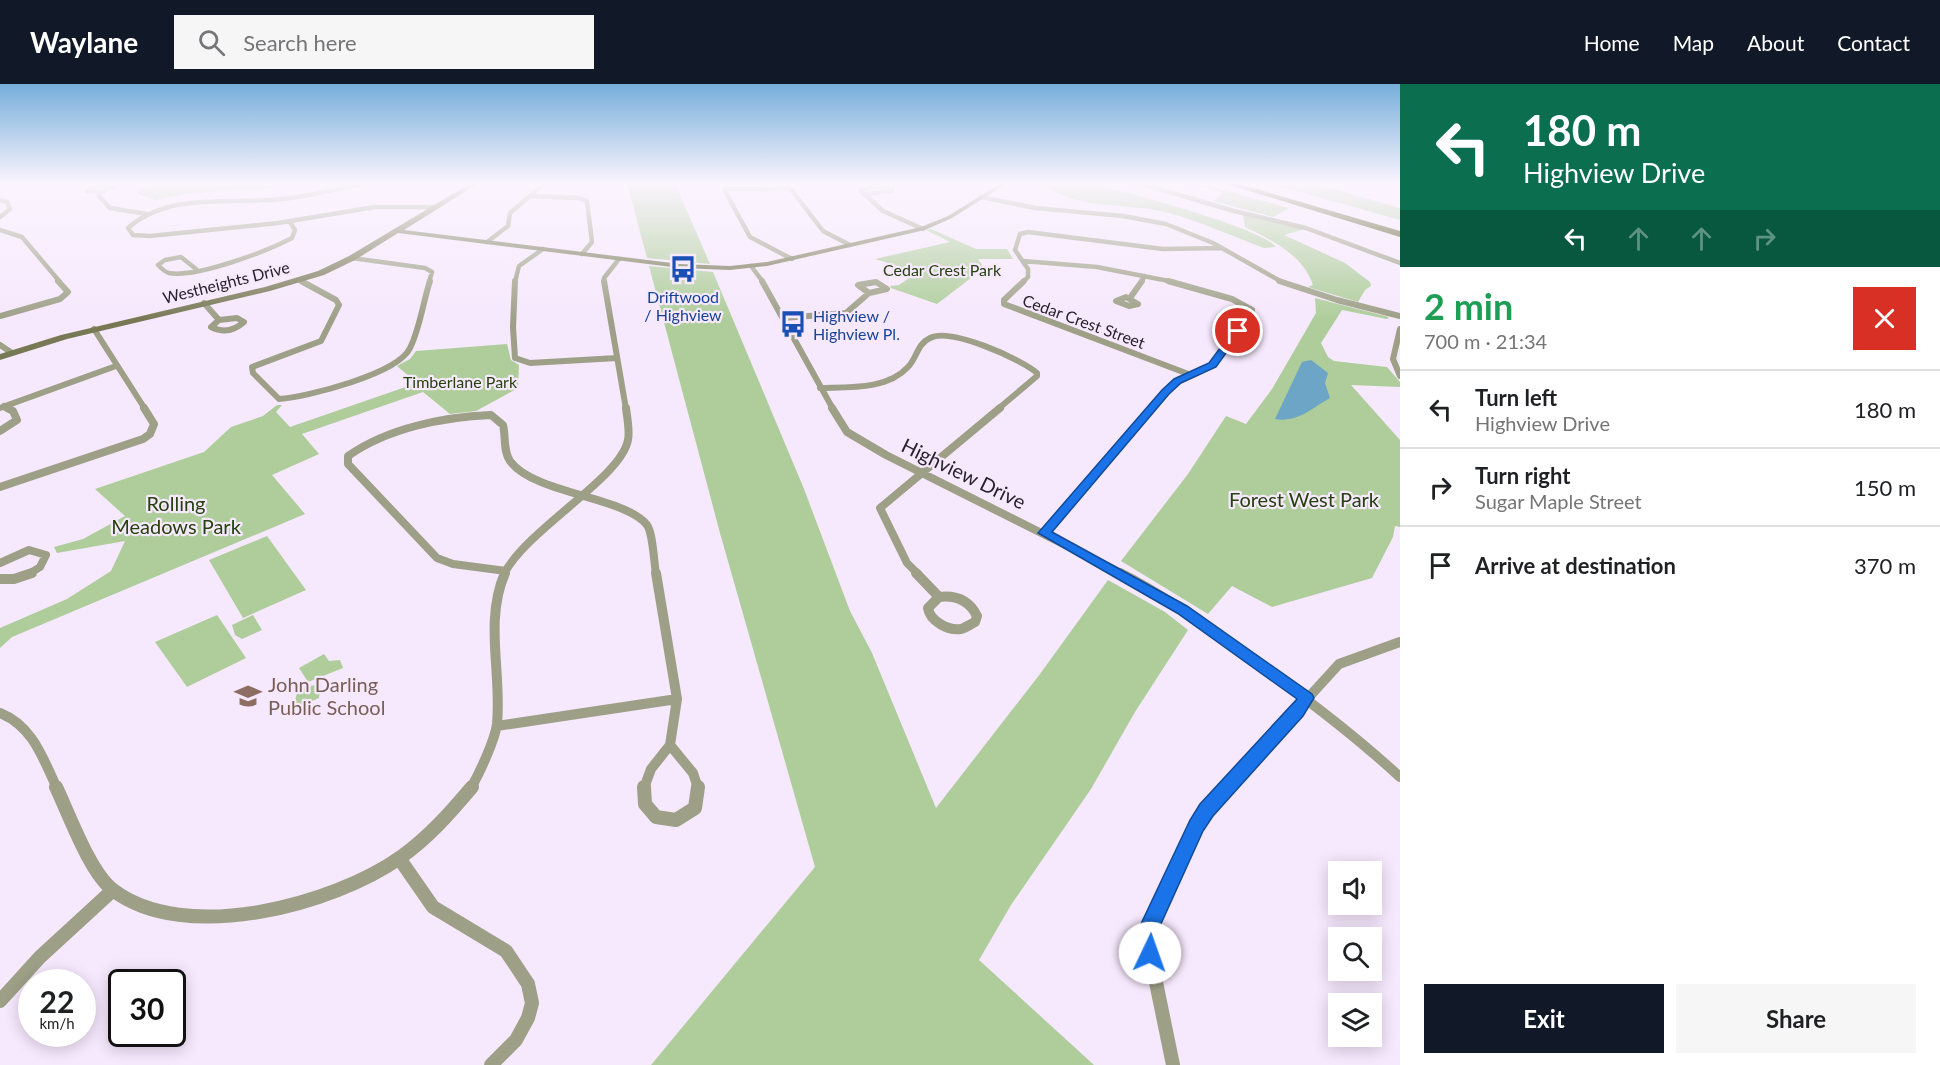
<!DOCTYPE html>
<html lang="en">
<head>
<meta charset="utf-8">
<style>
  body { margin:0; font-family:Lato,sans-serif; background:#f6f6f6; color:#202124; height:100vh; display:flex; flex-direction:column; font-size:22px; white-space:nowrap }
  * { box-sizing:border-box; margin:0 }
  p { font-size:20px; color:#757577 }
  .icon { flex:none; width:33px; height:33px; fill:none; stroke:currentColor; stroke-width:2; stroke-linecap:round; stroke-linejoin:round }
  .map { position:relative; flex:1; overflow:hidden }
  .panel { display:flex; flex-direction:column; background:#fff; width:540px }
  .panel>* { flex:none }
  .guide { background:#0b6e4f; color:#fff; overflow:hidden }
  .buttons { position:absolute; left:1328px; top:777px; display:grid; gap:12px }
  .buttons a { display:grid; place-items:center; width:54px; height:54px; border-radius:0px; background:#fff; box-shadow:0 3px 15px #0003; font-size:30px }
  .speed { position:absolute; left:18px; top:885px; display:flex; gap:12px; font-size:30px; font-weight:700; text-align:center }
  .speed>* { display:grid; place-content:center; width:78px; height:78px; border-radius:50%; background:#fff; box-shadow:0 3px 15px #0003; line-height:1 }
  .speed small { font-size:15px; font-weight:400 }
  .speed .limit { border:3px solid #111; border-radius:9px; background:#fff; color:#111 }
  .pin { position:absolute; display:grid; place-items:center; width:51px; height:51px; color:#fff; margin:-26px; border:3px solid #fff; border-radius:50%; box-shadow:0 2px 6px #0007 }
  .me { position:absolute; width:66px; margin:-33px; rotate:3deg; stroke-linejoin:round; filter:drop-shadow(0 0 4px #0008) }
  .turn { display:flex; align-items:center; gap:21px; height:126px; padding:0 24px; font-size:27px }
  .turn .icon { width:78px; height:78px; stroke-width:2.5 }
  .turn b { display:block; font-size:42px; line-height:51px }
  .lanes { display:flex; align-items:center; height:57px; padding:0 24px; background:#0003; justify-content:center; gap:30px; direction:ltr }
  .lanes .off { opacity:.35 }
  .round { display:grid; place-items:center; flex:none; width:63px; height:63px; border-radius:0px; background:#f6f6f6 }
  .summary { display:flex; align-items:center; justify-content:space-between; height:102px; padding:0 24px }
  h1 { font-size:36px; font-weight:700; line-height:45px; color:#1e9e55 }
  .action { display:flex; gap:12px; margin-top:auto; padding:12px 24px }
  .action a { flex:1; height:69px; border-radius:0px; background:#111827; color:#fff; font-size:24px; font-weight:700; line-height:69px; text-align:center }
  .action a+a { background:#f6f6f6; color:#202124 }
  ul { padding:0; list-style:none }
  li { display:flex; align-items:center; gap:18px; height:78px; padding:0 24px; border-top:2px solid #e0e0e0 }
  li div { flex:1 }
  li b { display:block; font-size:22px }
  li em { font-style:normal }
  header { display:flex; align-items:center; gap:36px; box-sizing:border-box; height:84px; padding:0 30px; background:#111827; color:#fff }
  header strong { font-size:28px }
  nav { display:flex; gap:33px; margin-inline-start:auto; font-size:21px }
  .search { width:420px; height:54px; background:#f6f6f6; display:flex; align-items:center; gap:15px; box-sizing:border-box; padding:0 21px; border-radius:0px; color:#757577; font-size:22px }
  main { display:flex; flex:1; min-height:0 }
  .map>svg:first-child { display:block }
</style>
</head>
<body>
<header>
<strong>Waylane</strong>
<div class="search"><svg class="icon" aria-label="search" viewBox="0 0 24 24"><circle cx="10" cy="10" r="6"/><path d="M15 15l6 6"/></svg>Search here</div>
<nav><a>Home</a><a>Map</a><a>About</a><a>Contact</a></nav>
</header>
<main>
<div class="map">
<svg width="1400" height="981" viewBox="0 0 1400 981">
  <rect width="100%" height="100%" fill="#f6e8fd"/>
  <path fill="#aecd9b" d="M 158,99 L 274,99 L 273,104 L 193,109 L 155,116 L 138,110 L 139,105 Z
    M 627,99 L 675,99 L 710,180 L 647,174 Z
    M 1047,99 L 1089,99 L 1106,103 C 1136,111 1261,144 1276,163 L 1264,164 C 1232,152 1201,138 1169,129 C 1129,118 1080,127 1045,102 Z
    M 1189,99 L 1198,99 L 1289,124 L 1273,133 L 1213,117 L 1223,109 Z
    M 1268,99 L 1313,99 L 1400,124 L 1400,136 Z
    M 1243,131 L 1305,145 L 1284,151 L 1345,179 L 1370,198 L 1371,202 L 1365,206 L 1358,218 L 1308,203 L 1313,201 C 1303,171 1272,156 1245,143 Z
    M 931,145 L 976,165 L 1007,165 L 1013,175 L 978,175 L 984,184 L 937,220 L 891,204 L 890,202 L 899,201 L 918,188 L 875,175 L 950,158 L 926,146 Z
    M 649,182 L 713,188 L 804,405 L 850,527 L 872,569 L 936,724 L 1040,590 L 1108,496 L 1165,528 L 1188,546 L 1135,628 L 1091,705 L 1011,821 L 979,876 L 1094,981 L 651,981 L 815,783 L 720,449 Z
    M 1315,214 L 1389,233 L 1387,235 L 1342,226 L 1321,259 L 1328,273 L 1334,277 L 1387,283 L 1400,298 L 1400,303 L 1351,301 L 1400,356 L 1400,443 L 1395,442 L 1393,453 L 1372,494 L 1272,523 L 1232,502 L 1208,530 L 1121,477 L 1188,390 L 1226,332 L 1246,340 L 1272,305 L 1316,229 Z
    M 507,260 L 511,276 L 519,281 L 518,304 L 476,327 L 450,330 L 423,308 L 302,350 L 319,370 L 272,391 L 305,430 L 12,553 L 0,564 L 0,544 L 67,515 L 111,487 L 125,457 L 57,469 L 54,463 L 83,455 L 125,432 L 95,405 L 204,368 L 231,343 L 263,332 L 277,321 L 282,321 L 276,328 L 290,343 L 417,299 L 397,282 L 410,275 L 416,267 Z
    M 267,452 L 306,506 L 243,534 L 209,476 Z
    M 217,531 L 246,574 L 187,603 L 155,558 Z
    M 253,531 L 262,546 L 242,555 L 235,551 L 232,541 Z
    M 324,570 L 329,577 L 340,576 L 343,584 L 308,598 L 299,584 Z
    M 321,600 L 319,614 L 301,622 L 294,621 L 298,604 Z"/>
  <path fill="#6ca5c6" d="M 1311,276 L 1328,289 L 1325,299 L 1330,314 C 1312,324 1297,339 1275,335 L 1302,278 Z"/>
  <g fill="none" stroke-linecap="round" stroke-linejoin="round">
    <path stroke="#9d9f86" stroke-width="4.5" d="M 368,99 C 339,104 311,112 282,115 C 230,121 171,107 128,144 L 133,151 L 150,152 L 278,139 L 375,123 L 437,123
      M 1139,99 L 1234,127 L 1306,144 L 1400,179
      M 109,101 L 114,103 L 100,108 L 87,107 L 92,103 Z
      M 100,108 L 99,112 L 110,124 L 147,130
      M 865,110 L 892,107 L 893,104 L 876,102 L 861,106 L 862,108 L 883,127 L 923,145
      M 532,112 L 578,114 L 587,117 L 592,158 L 582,170
      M 981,113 L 1035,124 L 1123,132 L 1166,140 L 1213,159 L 1282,198
      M 0,116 L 7,118 L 10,125 L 0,133
      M 0,146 L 22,153 L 60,198
      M 487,158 L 508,142 L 510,129 L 545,99
      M 352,174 L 425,184 L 432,188 L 429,198
      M 792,175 L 750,153 L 724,105 L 790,104 L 823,147 L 850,161
      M 1023,177 L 1097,183 L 1174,198
      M 751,182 L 763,198
      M 196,185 L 181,173 L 165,176 L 158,181 C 161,184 165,188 169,189 C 197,194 267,167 292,154 L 295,146 L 290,138
      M 300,196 L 304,198
      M 515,198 L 519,182 L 543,165
      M 605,198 L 604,194 L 619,175
      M 1023,198 L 1028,193 L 1028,185 L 1015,166 L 1020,150 L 1028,148 L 1163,165 L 1222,164
      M 1141,198 L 1145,192"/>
    <path stroke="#9d9f86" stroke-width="6" d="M 301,197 L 336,216 L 339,221 L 321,257 L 252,283 L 253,289 L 279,315 C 307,313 398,290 410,264 C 420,244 423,218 430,197
      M 515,197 L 513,243 L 515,274 L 530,279 L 617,274
      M 604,197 L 626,325
      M 762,197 L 833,325
      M 1024,197 L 1004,216 L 1004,220 L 1191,291
      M 1279,197 L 1337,216 L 1400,232
      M 876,198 L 887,205 L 869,209 L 858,201 Z
      M 1126,213 L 1138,220 L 1129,222 L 1116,217 Z
      M 1130,214 L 1142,197
      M 204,219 L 219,236
      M 0,232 L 60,215 L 68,208 L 58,197
      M 237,234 L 244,238 C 234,247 223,249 211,243 L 219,236 Z
      M 783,234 L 846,229 L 869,209
      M 94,245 L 145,325
      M 1400,245 L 1393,275 L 1400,292
      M 0,261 L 12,269
      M 820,304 C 849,303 887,306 908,283 C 917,274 917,260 930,254 C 950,243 1021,275 1037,289 L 1037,292 L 998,325
      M 4,322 L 10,325
      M 0,324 L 116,282
      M 1151,325 L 1173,300 L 1212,281 L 1252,226 L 1232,215 L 1168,197"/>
    <path stroke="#9d9f86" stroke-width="8" d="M 832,324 L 847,348 L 886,371 L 1123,490
      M 0,347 L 17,336 L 13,327 L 7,324
      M 0,403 L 143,355 L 150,350 L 154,340 L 144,324
      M 1045,449 L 1152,324
      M 0,479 L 29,466 L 46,471 L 40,483 L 29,490
      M 506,487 L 453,480 L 437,474 L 348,380 L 348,372 C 388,344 443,333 491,331 L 503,341 C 506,353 503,367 510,377 C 534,410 626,413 647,441 C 653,449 654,479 656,490
      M 504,490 C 527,445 621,394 628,356 C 630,347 627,333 626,324
      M 918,490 L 907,479 L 880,424 L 1000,324"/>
    <path stroke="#9d9f86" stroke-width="10" d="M 656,489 L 677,615 L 670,661
      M 916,489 L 939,513
      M 1120,489 C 1164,511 1203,540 1242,568 C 1297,608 1350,647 1400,693
      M 0,495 L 14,495 L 32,489
      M 939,513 C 956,511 969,516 977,532 L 975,538 C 971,540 965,544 961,545 C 948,547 930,537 928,524 Z
      M 0,629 C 33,642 43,675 57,704
      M 497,642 L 677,615
      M 670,661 L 693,689 L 698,704
      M 471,704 C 479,690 495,656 497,640 C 502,589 484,537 505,489
      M 644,704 L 651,685 L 670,661
      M 1226,704 L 1339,580 L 1400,558"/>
    <path stroke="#9d9f86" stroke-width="14" d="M 56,703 C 69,730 90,789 113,806 C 185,861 333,821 401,773 C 429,753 450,729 472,703
      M 644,703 L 645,720 L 656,733 L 676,736 L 695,724 L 698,703
      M 399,774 L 433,823 L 506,867 L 528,900 L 532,919 L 528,934 L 516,956 L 491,981
      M 0,917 L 40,873 L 113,806
      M 1173,981 L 1150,869 L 1150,842 L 1196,742 L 1206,726 L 1227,703"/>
    <path fill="#777955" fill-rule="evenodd" d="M 471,99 L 479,99 L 404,146 L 680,180 L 730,182 L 767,178 L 921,143 L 948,132 L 1001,99 L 1008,99 L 952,134 L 925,146 L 767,182 L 730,186 L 680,184 L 398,149 L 355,176 L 324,191 L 270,207 L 67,255 L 0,276 L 0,270 L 61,251 L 265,203 L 318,187 L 349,172 Z"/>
    <path fill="#45470c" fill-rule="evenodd" d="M 1223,99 L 1236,99 L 1400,147 L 1400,153 Z"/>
  </g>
  <linearGradient id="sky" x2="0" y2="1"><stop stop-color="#76aeda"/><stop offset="0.42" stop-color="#fbf5fe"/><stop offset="1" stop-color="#fbf5fe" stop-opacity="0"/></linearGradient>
  <rect width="1400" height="236" fill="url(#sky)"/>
  <path fill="#1a73e8" stroke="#114b97" stroke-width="1.5" d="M 1234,245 L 1242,247 L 1216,283 L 1181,299 L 1169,310 L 1052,448 L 1187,522 L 1312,610 L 1314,614 L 1303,632 L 1213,732 L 1203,747 L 1160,842 L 1160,869 L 1157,876 L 1150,879 L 1143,876 L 1140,869 L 1140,842 L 1190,736 L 1200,720 L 1297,615 L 1177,529 L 1038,449 L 1162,306 L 1174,295 L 1209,279 Z"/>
  <defs>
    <symbol id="bus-bare" viewBox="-9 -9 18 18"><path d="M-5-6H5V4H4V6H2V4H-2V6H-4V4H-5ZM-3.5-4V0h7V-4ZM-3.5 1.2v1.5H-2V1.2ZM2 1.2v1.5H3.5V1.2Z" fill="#1a4fb4" stroke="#f6e8fd" stroke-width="2.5" paint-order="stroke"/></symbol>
    <symbol id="school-bare" viewBox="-9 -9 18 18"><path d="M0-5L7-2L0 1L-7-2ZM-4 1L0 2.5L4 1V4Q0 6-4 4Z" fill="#8d6e63" stroke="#f6e8fd" stroke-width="2.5" paint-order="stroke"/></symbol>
  </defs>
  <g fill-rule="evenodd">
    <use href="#bus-bare" x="664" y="166" width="38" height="38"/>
    <use href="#bus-bare" x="774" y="221" width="38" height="38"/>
    <use href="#school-bare" x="229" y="593" width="38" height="38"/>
  </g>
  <g text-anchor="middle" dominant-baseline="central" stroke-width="4.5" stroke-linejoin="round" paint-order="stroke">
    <g font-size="16" fill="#25420e" stroke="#f6e8fd">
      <text x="942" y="185">Cedar Crest Park</text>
      <text x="460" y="297">Timberlane Park</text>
    </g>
    <g font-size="16" fill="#28222b" stroke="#f6e8fd">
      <text transform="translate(226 198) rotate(-14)">Westheights Drive</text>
      <text transform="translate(1084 237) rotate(20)">Cedar Crest Street</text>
    </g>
    <g font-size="16" fill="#164399" stroke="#f6e8fd">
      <text x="683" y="212">Driftwood<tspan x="683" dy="18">/ Highview</tspan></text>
      <text x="813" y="231" text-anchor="start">Highview /<tspan x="813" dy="18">Highview Pl.</tspan></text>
    </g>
    <g font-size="20" fill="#28222b" stroke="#f6e8fd">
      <text transform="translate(964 389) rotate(26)">Highview Drive</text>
    </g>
    <g font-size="20" fill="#25420e" stroke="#f6e8fd">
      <text x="1304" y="415">Forest West Park</text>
      <text x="176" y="419">Rolling<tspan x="176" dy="23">Meadows Park</tspan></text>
    </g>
    <g font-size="20" fill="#785e54" stroke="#f6e8fd" text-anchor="start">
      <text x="268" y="600">John Darling<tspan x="268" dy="23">Public School</tspan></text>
    </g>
  </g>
</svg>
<div class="buttons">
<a><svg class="icon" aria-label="sound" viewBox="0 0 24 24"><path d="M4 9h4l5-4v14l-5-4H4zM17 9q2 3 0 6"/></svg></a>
<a><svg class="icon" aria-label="search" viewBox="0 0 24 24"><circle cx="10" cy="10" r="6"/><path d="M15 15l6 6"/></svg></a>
<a><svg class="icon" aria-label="layers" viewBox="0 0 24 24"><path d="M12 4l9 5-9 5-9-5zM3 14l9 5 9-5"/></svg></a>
</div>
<div class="speed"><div>22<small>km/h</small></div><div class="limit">30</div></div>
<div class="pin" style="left:1238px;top:247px;background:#d93025"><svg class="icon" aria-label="arrive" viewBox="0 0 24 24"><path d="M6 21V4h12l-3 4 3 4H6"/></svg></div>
<svg class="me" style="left:1150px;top:869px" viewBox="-20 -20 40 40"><circle r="19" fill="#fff"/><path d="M0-13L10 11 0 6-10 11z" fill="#1a73e8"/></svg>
</div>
<section class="panel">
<div class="guide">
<div class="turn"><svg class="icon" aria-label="left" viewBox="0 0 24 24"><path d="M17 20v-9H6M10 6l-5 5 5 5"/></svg><div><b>180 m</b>Highview Drive</div></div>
<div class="lanes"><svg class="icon" aria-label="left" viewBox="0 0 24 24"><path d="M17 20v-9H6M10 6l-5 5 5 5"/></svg><svg class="icon off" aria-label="ahead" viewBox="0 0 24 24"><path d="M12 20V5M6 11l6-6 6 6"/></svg><svg class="icon off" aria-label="ahead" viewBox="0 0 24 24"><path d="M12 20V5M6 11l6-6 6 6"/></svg><svg class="icon off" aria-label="right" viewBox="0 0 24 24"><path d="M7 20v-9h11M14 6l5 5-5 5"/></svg></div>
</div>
<div class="summary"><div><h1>2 min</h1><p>700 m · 21:34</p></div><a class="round" style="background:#d93025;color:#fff"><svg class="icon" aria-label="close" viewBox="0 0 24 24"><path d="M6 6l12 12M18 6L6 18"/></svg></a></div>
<ul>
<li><svg class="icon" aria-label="left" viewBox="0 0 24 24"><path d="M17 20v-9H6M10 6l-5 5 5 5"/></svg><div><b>Turn left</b><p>Highview Drive</p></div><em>180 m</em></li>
<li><svg class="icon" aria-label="right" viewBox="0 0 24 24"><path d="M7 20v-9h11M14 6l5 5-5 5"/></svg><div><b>Turn right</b><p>Sugar Maple Street</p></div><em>150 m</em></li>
<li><svg class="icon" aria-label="arrive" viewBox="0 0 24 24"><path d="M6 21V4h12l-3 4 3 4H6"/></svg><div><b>Arrive at destination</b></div><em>370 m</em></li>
</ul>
<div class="action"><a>Exit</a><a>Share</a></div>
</section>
</main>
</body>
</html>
